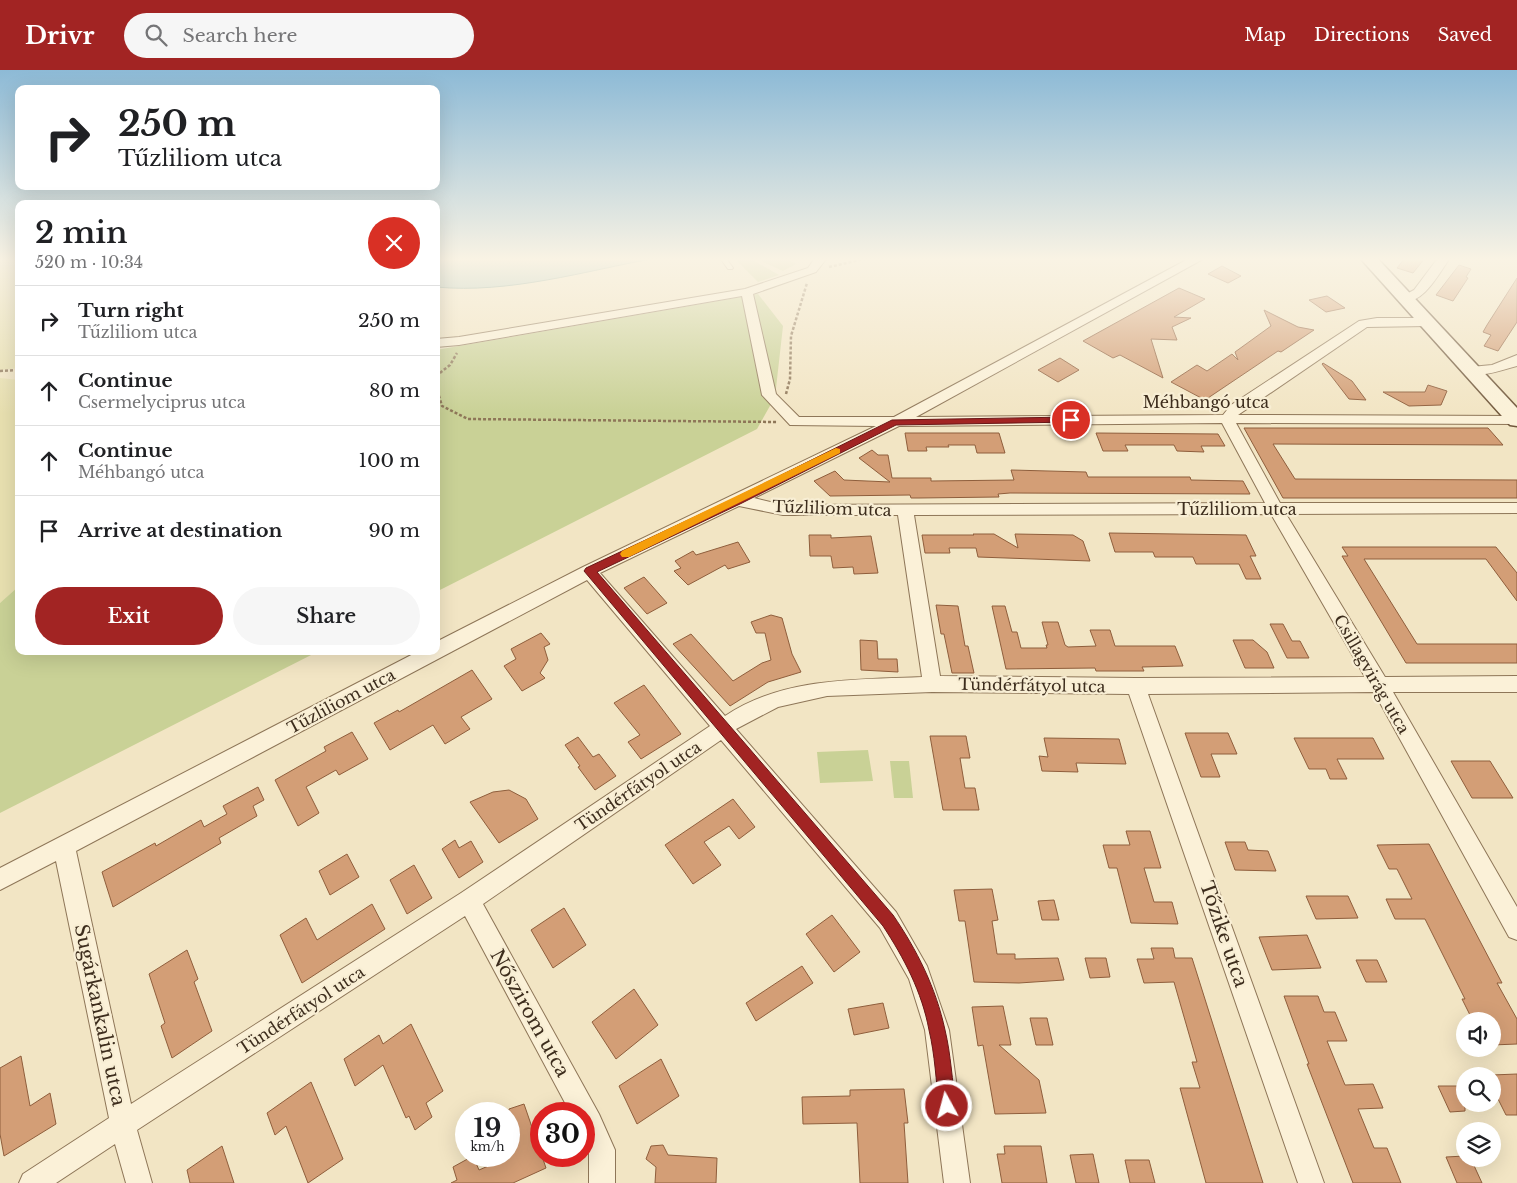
<!DOCTYPE html>
<html lang="en">
<head>
<meta charset="utf-8">
<style>
  body { margin:0; font-family:"Libre Baskerville",serif; background:#f6f6f6; color:#202124; height:100vh; display:flex; flex-direction:column; font-size:19px; white-space:nowrap }
  * { box-sizing:border-box; margin:0 }
  p { font-size:16px; color:#757577 }
  .icon { flex:none; width:28px; height:28px; fill:none; stroke:currentColor; stroke-width:2; stroke-linecap:round; stroke-linejoin:round }
  .map { position:relative; flex:1; overflow:hidden }
  .drawer { position:absolute; left:15px; top:130px; width:425px; height:455px; display:flex; flex-direction:column; background:#fff; border-radius:10px; box-shadow:0 5px 20px #0002 }
  .drawer>* { flex:none }
  .hud { position:absolute; left:15px; top:15px; width:425px; height:105px; border-radius:10px; box-shadow:0 5px 20px #0002; background:#fff; color:#202124; overflow:hidden }
  .buttons { position:absolute; left:1456px; top:942px; display:grid; gap:10px }
  .buttons a { display:grid; place-items:center; width:45px; height:45px; border-radius:50%; background:#fff; box-shadow:0 5px 20px #0002; font-size:25px }
  .speed { position:absolute; left:455px; top:1032px; display:flex; gap:10px; font-size:25px; font-weight:700; text-align:center }
  .speed>* { display:grid; place-content:center; width:65px; height:65px; border-radius:50%; background:#fff; box-shadow:0 5px 20px #0002; line-height:1 }
  .speed small { font-size:12px; font-weight:400 }
  .speed .limit { border:8px solid #d22; background:#fff; color:#111 }
  .pin { position:absolute; display:grid; place-items:center; width:42px; height:42px; color:#fff; margin:-21px; border:2px solid #fff; border-radius:50%; box-shadow:0 1px 5px #0007 }
  .me { position:absolute; width:55px; margin:-28px; rotate:353deg; stroke-linejoin:round; filter:drop-shadow(0 0 4px #0008) }
  .turn { display:flex; align-items:center; gap:18px; height:105px; padding:0 20px; font-size:22px }
  .turn .icon { width:65px; height:65px; stroke-width:2.5 }
  .turn b { display:block; font-size:35px; line-height:42px }
  .round { display:grid; place-items:center; flex:none; width:52px; height:52px; border-radius:26px; background:#f6f6f6 }
  .overview { display:flex; align-items:center; justify-content:space-between; height:85px; padding:0 20px }
  h1 { font-size:30px; font-weight:600; line-height:38px }
  .button { display:flex; gap:10px; margin-top:auto; padding:10px 20px }
  .button a { flex:1; height:58px; border-radius:30px; background:#a22423; color:#fff; font-size:20px; font-weight:600; line-height:58px; text-align:center }
  .button a+a { background:#f6f6f6; color:#202124 }
  ul { padding:0; list-style:none }
  li { display:flex; align-items:center; gap:15px; height:70px; padding:0 20px; border-top:1px solid #e0e0e0 }
  li div { flex:1 }
  li b { display:block; font-size:19px }
  li em { font-style:normal }
  header { display:flex; align-items:center; gap:30px; box-sizing:border-box; height:70px; padding:0 25px; background:#a22423; color:#fff }
  header strong { font-size:24px }
  nav { display:flex; gap:28px; margin-inline-start:auto; font-size:18px }
  .search { width:350px; height:45px; background:#f6f6f6; display:flex; align-items:center; gap:12px; box-sizing:border-box; padding:0 18px; border-radius:28px; color:#757577; font-size:19px }
  .map>svg:first-child { display:block }
</style>
</head>
<body>
<header>
<strong>Drivr</strong>
<div class="search"><svg class="icon" aria-label="search" viewBox="0 0 24 24"><circle cx="10" cy="10" r="6"/><path d="M15 15l6 6"/></svg>Search here</div>
<nav><a>Map</a><a>Directions</a><a>Saved</a></nav>
</header>
<div class="map">
<svg width="1517" height="1113" viewBox="0 0 1517 1113">
  <rect width="100%" height="100%" fill="#f2e5c4"/>
  <path fill="#e8e0b0" d="M 0,188 L 19,188 L 19,298 L 0,300 Z
    M 0,308 L 19,310 L 19,516 L 0,533 Z"/>
  <path fill="#c9d196" d="M 740,188 L 749,188 L 779,205 L 758,212 L 737,191 Z
    M 766,188 L 785,188 L 796,194 L 783,201 L 761,191 Z
    M 758,224 L 783,256 L 775,327 L 757,359 L 436,522 L 436,280 Z
    M 19,516 L 19,581 L 319,581 L 0,743 L 0,533 Z
    M 868,680 L 873,711 L 820,713 L 817,682 Z
    M 890,691 L 909,691 L 913,728 L 894,728 Z"/>
  <path fill="#a6c4bc" stroke="#6b948b" d="M 436,188 L 656,188 C 585,201 509,224 436,217 Z"/>
  <path fill="#d39e76" stroke="#8f5e3c" d="M 1405,188 L 1425,188 L 1413,203 L 1397,198 Z
    M 1459,195 L 1471,199 L 1466,207 L 1468,208 L 1453,231 L 1436,225 Z
    M 1222,196 L 1241,206 L 1228,213 L 1208,204 Z
    M 1517,208 L 1517,252 L 1498,281 L 1484,276 L 1491,265 L 1483,262 L 1487,255 Z
    M 1179,218 L 1205,229 L 1174,247 L 1191,248 L 1172,257 L 1177,270 L 1151,269 L 1163,308 L 1120,285 L 1113,288 L 1083,271 Z
    M 1327,226 L 1345,238 L 1326,242 L 1309,230 Z
    M 1264,240 L 1298,257 L 1314,260 L 1281,282 L 1278,281 L 1205,330 L 1171,312 L 1197,295 L 1207,301 L 1232,284 L 1238,290 L 1235,282 L 1271,256 Z
    M 1060,288 L 1079,300 L 1058,312 L 1038,300 Z
    M 1323,293 L 1352,311 L 1366,330 L 1349,329 L 1322,294 Z
    M 1428,315 L 1447,321 L 1441,335 L 1409,336 L 1383,322 L 1425,322 Z
    M 1244,358 L 1488,358 L 1503,375 L 1273,374 L 1295,409 L 1517,410 L 1517,428 L 1283,428 Z
    M 905,363 L 999,363 L 1005,383 L 977,383 L 975,375 L 948,375 L 949,377 L 926,377 L 927,381 L 908,381 Z
    M 1096,363 L 1218,364 L 1225,376 L 1201,376 L 1204,382 L 1177,381 L 1174,375 L 1125,375 L 1128,381 L 1103,381 Z
    M 872,380 L 878,385 L 888,385 L 892,408 L 931,408 L 931,411 L 1014,410 L 1011,400 L 1086,402 L 1088,407 L 1190,407 L 1191,410 L 1243,411 L 1250,424 L 1010,423 L 998,424 L 999,427 L 919,428 L 911,428 L 910,425 L 830,426 L 814,411 L 835,401 L 844,410 L 890,412 L 859,388 Z
    M 1109,463 L 1246,465 L 1256,486 L 1250,486 L 1261,509 L 1246,509 L 1239,494 L 1196,494 L 1193,487 L 1155,487 L 1153,482 L 1115,482 Z
    M 973,464 L 994,464 L 1018,478 L 1015,464 L 1073,465 L 1083,471 L 1090,491 L 978,487 L 976,478 L 949,478 L 950,483 L 925,483 L 922,465 L 974,465 Z
    M 809,465 L 831,465 L 831,468 L 871,466 L 878,503 L 854,504 L 853,497 L 833,498 L 831,486 L 810,486 Z
    M 738,472 L 750,492 L 728,499 L 725,495 L 688,515 L 674,501 L 681,498 L 675,491 L 693,481 L 696,485 Z
    M 1342,477 L 1496,477 L 1517,503 L 1517,531 L 1486,489 L 1364,489 L 1417,574 L 1517,574 L 1517,593 L 1406,593 L 1342,486 L 1348,486 Z
    M 644,507 L 667,533 L 647,544 L 624,518 Z
    M 936,535 L 958,536 L 965,576 L 968,576 L 974,603 L 952,603 L 944,564 L 941,564 Z
    M 992,536 L 1005,536 L 1012,562 L 1017,562 L 1021,578 L 1047,578 L 1046,575 L 1048,575 L 1042,552 L 1058,552 L 1065,575 L 1068,577 L 1096,576 L 1090,560 L 1110,560 L 1115,576 L 1175,576 L 1183,596 L 1142,597 L 1144,601 L 1096,601 L 1095,598 L 1006,599 Z
    M 771,545 L 782,548 L 792,584 L 801,602 L 768,612 L 730,636 L 673,574 L 691,564 L 733,611 L 762,593 L 771,590 L 765,563 L 756,563 L 751,552 Z
    M 1270,554 L 1283,554 L 1292,571 L 1300,571 L 1309,588 L 1287,588 Z
    M 541,563 L 550,574 L 544,577 L 548,590 L 540,603 L 545,608 L 522,621 L 504,596 L 516,589 L 511,579 Z
    M 860,570 L 877,571 L 878,589 L 897,589 L 898,602 L 861,600 Z
    M 1233,570 L 1253,570 L 1267,582 L 1274,598 L 1245,598 Z
    M 472,600 L 492,629 L 461,647 L 470,659 L 445,674 L 433,655 L 390,680 L 374,653 L 398,640 L 399,642 Z
    M 644,615 L 681,664 L 641,689 L 628,672 L 640,665 L 614,633 Z
    M 352,662 L 368,689 L 339,705 L 336,700 L 306,717 L 319,743 L 298,756 L 275,710 L 326,681 L 324,677 Z
    M 1185,663 L 1228,663 L 1237,684 L 1211,684 L 1220,707 L 1201,707 Z
    M 930,666 L 966,666 L 970,688 L 960,688 L 965,718 L 975,718 L 979,740 L 943,740 Z
    M 578,667 L 593,687 L 599,684 L 616,706 L 595,720 L 578,697 L 580,696 L 565,675 Z
    M 1044,668 L 1119,669 L 1126,694 L 1076,693 L 1078,702 L 1042,701 L 1039,686 L 1048,687 Z
    M 1294,668 L 1373,668 L 1384,689 L 1337,689 L 1347,709 L 1330,709 L 1326,699 L 1309,699 Z
    M 1451,691 L 1490,691 L 1513,728 L 1472,728 Z
    M 258,717 L 264,730 L 253,736 L 257,746 L 219,768 L 221,773 L 113,837 L 102,802 L 155,773 L 156,776 L 201,750 L 204,757 L 227,744 L 223,736 Z
    M 509,720 L 526,729 L 538,749 L 499,773 L 470,732 L 493,722 Z
    M 733,729 L 755,757 L 739,769 L 729,756 L 704,772 L 721,795 L 693,814 L 665,775 Z
    M 1126,761 L 1150,761 L 1161,798 L 1144,798 L 1154,832 L 1172,832 L 1178,854 L 1131,853 L 1117,798 L 1109,798 L 1103,775 L 1130,775 Z
    M 455,770 L 459,778 L 471,771 L 483,792 L 459,808 L 442,779 Z
    M 1225,772 L 1245,772 L 1248,780 L 1268,781 L 1276,801 L 1235,800 Z
    M 1429,774 L 1502,913 L 1497,913 L 1517,949 L 1517,974 L 1492,975 L 1492,951 L 1473,951 L 1462,929 L 1465,929 L 1425,849 L 1395,849 L 1386,829 L 1412,829 L 1397,799 L 1389,799 L 1377,775 Z
    M 347,784 L 359,807 L 330,825 L 319,801 Z
    M 414,795 L 432,828 L 407,844 L 390,810 Z
    M 992,819 L 998,850 L 992,851 L 997,884 L 1015,884 L 1015,889 L 1058,888 L 1064,910 L 1019,913 L 974,912 L 965,851 L 959,851 L 954,820 Z
    M 1306,826 L 1348,826 L 1358,848 L 1316,849 Z
    M 1054,830 L 1059,850 L 1042,850 L 1038,831 Z
    M 372,834 L 385,859 L 302,913 L 280,865 L 306,848 L 317,870 Z
    M 564,838 L 586,875 L 553,898 L 531,860 Z
    M 832,845 L 860,882 L 834,902 L 806,864 Z
    M 1307,865 L 1321,898 L 1272,900 L 1259,867 Z
    M 1151,878 L 1173,878 L 1175,888 L 1192,888 L 1263,1113 L 1206,1113 L 1180,1018 L 1200,1018 L 1192,992 L 1197,992 L 1174,912 L 1144,913 L 1137,889 L 1154,889 Z
    M 187,880 L 198,909 L 194,912 L 212,961 L 172,988 L 161,956 L 165,953 L 149,904 Z
    M 1085,888 L 1106,888 L 1110,907 L 1090,908 Z
    M 1356,890 L 1377,890 L 1387,912 L 1366,912 Z
    M 802,896 L 813,913 L 756,951 L 746,933 Z
    M 634,919 L 658,955 L 616,989 L 592,952 Z
    M 1284,926 L 1318,926 L 1324,942 L 1335,942 L 1347,971 L 1327,971 L 1345,1015 L 1373,1014 L 1383,1038 L 1358,1039 L 1374,1078 L 1387,1078 L 1401,1113 L 1353,1113 L 1307,994 L 1309,994 Z
    M 883,933 L 889,958 L 854,965 L 848,939 Z
    M 1003,936 L 1011,975 L 999,975 L 1039,1010 L 1046,1043 L 995,1044 L 983,975 L 978,976 L 972,937 Z
    M 1030,948 L 1047,948 L 1053,975 L 1036,975 Z
    M 411,954 L 443,1021 L 426,1033 L 432,1047 L 415,1060 L 409,1046 L 406,1048 L 383,995 L 355,1016 L 344,989 L 379,965 L 383,974 Z
    M 21,986 L 30,1036 L 50,1023 L 56,1054 L 4,1086 L 0,1064 L 0,998 Z
    M 661,989 L 679,1026 L 637,1054 L 619,1016 Z
    M 1517,1004 L 1517,1045 L 1506,1045 L 1492,1017 L 1492,1005 Z
    M 311,1012 L 343,1089 L 308,1113 L 286,1056 L 275,1065 L 267,1043 Z
    M 1438,1016 L 1462,1016 L 1465,1023 L 1465,1041 L 1450,1042 Z
    M 904,1019 L 908,1053 L 904,1053 L 908,1113 L 860,1113 L 857,1053 L 803,1054 L 802,1027 L 850,1026 L 850,1020 Z
    M 524,1034 L 546,1098 L 513,1113 L 451,1113 L 457,1110 L 453,1097 L 473,1086 L 479,1100 L 509,1087 L 509,1039 Z
    M 663,1075 L 668,1085 L 717,1088 L 716,1113 L 655,1113 L 656,1097 L 646,1089 L 651,1076 Z
    M 222,1076 L 234,1113 L 190,1113 L 187,1100 Z
    M 1004,1076 L 1041,1076 L 1047,1113 L 1002,1113 L 997,1084 L 1005,1084 Z
    M 1093,1084 L 1099,1113 L 1076,1113 L 1070,1085 Z
    M 1465,1086 L 1465,1089 L 1471,1089 L 1482,1113 L 1457,1113 L 1446,1087 Z
    M 1125,1090 L 1149,1090 L 1155,1113 L 1130,1113 Z"/>
  <g fill="none" stroke-linecap="round" stroke-linejoin="round">
    <defs>
      <path id="lane" d="M 720,188 L 726,188 L 733,198 L 732,199 L 728,199 Z"/>
      <path id="street" d="M 815,188 L 827,188 L 816,202 L 753,224 L 776,324 L 799,347 L 894,347 L 1190,188 L 1205,188 L 916,347 L 1223,345 L 1231,335 L 1359,251 L 1377,248 L 1427,248 L 1433,252 L 1427,256 L 1367,257 L 1238,345 L 1517,346 L 1517,354 L 1236,353 L 1280,433 L 1517,433 L 1517,443 L 1286,444 L 1385,607 L 1517,606 L 1517,622 L 1393,622 L 1517,837 L 1517,870 L 1509,867 L 1374,622 L 1148,624 L 1324,1113 L 1298,1113 L 1129,624 L 932,622 L 827,626 L 778,637 L 736,659 L 896,842 L 927,896 L 949,960 L 970,1113 L 944,1113 L 925,960 L 909,909 L 880,858 L 721,670 L 483,834 L 599,1044 L 615,1080 L 615,1113 L 589,1113 L 589,1080 L 584,1069 L 584,1044 L 571,1044 L 465,846 L 137,1060 L 152,1113 L 126,1113 L 115,1074 L 56,1113 L 19,1113 L 23,1104 L 109,1048 L 56,791 L 0,820 L 0,798 L 419,581 L 436,581 L 436,572 L 583,497 L 876,356 L 790,355 L 762,325 L 742,226 L 459,275 L 436,277 L 436,269 L 459,267 L 745,219 L 808,198 ZM 1222,353 L 1265,433 L 783,435 L 754,428 L 899,356 ZM 739,436 L 783,445 L 898,445 L 922,607 C 854,610 783,607 725,646 L 600,503 ZM 1271,444 L 1365,607 L 1136,608 L 940,606 L 914,445 ZM 587,510 L 710,656 L 461,823 L 131,1034 L 76,781 Z
        M 1438,188 L 1450,188 C 1439,203 1423,236 1401,231 L 1399,228 L 1414,220 Z
        M 1517,285 L 1517,296 C 1505,299 1473,311 1464,301 L 1471,297 L 1492,295 Z"/>
      <path id="secondary" d="M 1360,188 L 1377,188 L 1517,338 L 1517,356 L 1510,355 Z"/>
    </defs>
    <use href="#lane" stroke="#8e7658" stroke-width="2"/>
    <use href="#street" stroke="#8e7658" stroke-width="2"/>
    <use href="#secondary" stroke="#70573b" stroke-width="3"/>
    <path stroke="#8e7658" stroke-width="2.5" stroke-dasharray="3 2" stroke-linecap="butt" d="M 829,197 L 868,188
      M 0,301 L 19,300
      M 436,306 L 450,295 L 457,283
      M 436,316 L 442,336 L 468,349 L 778,352
      M 786,324 L 790,309 L 791,266 L 807,213"/>
    <use href="#lane" fill="#fbf1d8" fill-rule="evenodd"/>
    <use href="#street" fill="#fbf1d8" fill-rule="evenodd"/>
    <use href="#secondary" fill="#fbf1d8" fill-rule="evenodd"/>
  </g>
  <linearGradient id="sky" x2="0" y2="1"><stop stop-color="#8dbad6"/><stop offset="0.55" stop-color="#f9f3e4"/><stop offset="1" stop-color="#f9f3e4" stop-opacity="0"/></linearGradient>
  <rect width="1517" height="344" fill="url(#sky)"/>
  <path fill="#a22423" stroke="#691717" d="M 1071,347 L 1074,348 L 1074,352 L 896,355 L 742,433 L 597,502 L 893,845 C 917,880 936,918 945,960 C 951,985 952,1011 956,1036 L 953,1042 L 947,1045 L 941,1042 L 939,1036 C 936,1011 935,985 929,960 C 922,922 904,888 883,856 L 584,501 L 586,498 L 735,428 L 892,350 Z"/>
  <path fill="#f59e0b" d="M 836,378 L 840,379 L 840,383 L 629,487 L 622,487 L 620,484 L 622,481 Z"/>
  <g text-anchor="middle" dominant-baseline="central" stroke-width="4.5" stroke-linejoin="round" paint-order="stroke">
    <g font-size="16" fill="#3d2d1d" stroke="#f8eed4">
      <text x="1206" y="332">Méhbangó utca</text>
      <text transform="translate(832 438) rotate(2)">Tűzliliom utca</text>
      <text x="1237" y="439">Tűzliliom utca</text>
      <text transform="translate(1372 604) rotate(60)">Csillagvirág utca</text>
      <text transform="translate(1032 615) rotate(1)">Tündérfátyol utca</text>
      <text transform="translate(341 631) rotate(-28)">Tűzliliom utca</text>
      <text transform="translate(638 716) rotate(-34)">Tündérfátyol utca</text>
      <text transform="translate(301 940) rotate(-33)">Tündérfátyol utca</text>
    </g>
    <g font-size="19" fill="#3d2d1d" stroke="#f8eed4">
      <text transform="translate(1224 864) rotate(71)">Tőzike utca</text>
      <text transform="translate(530 943) rotate(61)">Nőszirom utca</text>
      <text transform="translate(100 945) rotate(78)">Sugárkankalin utca</text>
    </g>
  </g>
</svg>
<div class="buttons">
<a><svg class="icon" aria-label="sound" viewBox="0 0 24 24"><path d="M4 9h4l5-4v14l-5-4H4zM17 9q2 3 0 6"/></svg></a>
<a><svg class="icon" aria-label="search" viewBox="0 0 24 24"><circle cx="10" cy="10" r="6"/><path d="M15 15l6 6"/></svg></a>
<a><svg class="icon" aria-label="layers" viewBox="0 0 24 24"><path d="M12 4l9 5-9 5-9-5zM3 14l9 5 9-5"/></svg></a>
</div>
<div class="speed"><div>19<small>km/h</small></div><div class="limit">30</div></div>
<div class="pin" style="left:1071px;top:350px;background:#d93025"><svg class="icon" aria-label="arrive" viewBox="0 0 24 24"><path d="M6 21V4h12l-3 4 3 4H6"/></svg></div>
<svg class="me" style="left:947px;top:1036px" viewBox="-20 -20 40 40"><circle r="17" fill="#a22423" stroke="#fff" stroke-width="3"/><path d="M0-11L8 9 0 5-8 9z" fill="#fff"/></svg>
<div class="hud">
<div class="turn"><svg class="icon" aria-label="right" viewBox="0 0 24 24"><path d="M7 20v-9h11M14 6l5 5-5 5"/></svg><div><b>250 m</b>Tűzliliom utca</div></div>
</div>
<section class="drawer">
<div class="overview"><div><h1>2 min</h1><p>520 m · 10:34</p></div><a class="round" style="background:#d93025;color:#fff"><svg class="icon" aria-label="close" viewBox="0 0 24 24"><path d="M6 6l12 12M18 6L6 18"/></svg></a></div>
<ul>
<li><svg class="icon" aria-label="right" viewBox="0 0 24 24"><path d="M7 20v-9h11M14 6l5 5-5 5"/></svg><div><b>Turn right</b><p>Tűzliliom utca</p></div><em>250 m</em></li>
<li><svg class="icon" aria-label="ahead" viewBox="0 0 24 24"><path d="M12 20V5M6 11l6-6 6 6"/></svg><div><b>Continue</b><p>Csermelyciprus utca</p></div><em>80 m</em></li>
<li><svg class="icon" aria-label="ahead" viewBox="0 0 24 24"><path d="M12 20V5M6 11l6-6 6 6"/></svg><div><b>Continue</b><p>Méhbangó utca</p></div><em>100 m</em></li>
<li><svg class="icon" aria-label="arrive" viewBox="0 0 24 24"><path d="M6 21V4h12l-3 4 3 4H6"/></svg><div><b>Arrive at destination</b></div><em>90 m</em></li>
</ul>
<div class="button"><a>Exit</a><a>Share</a></div>
</section>
</div>
</body>
</html>
